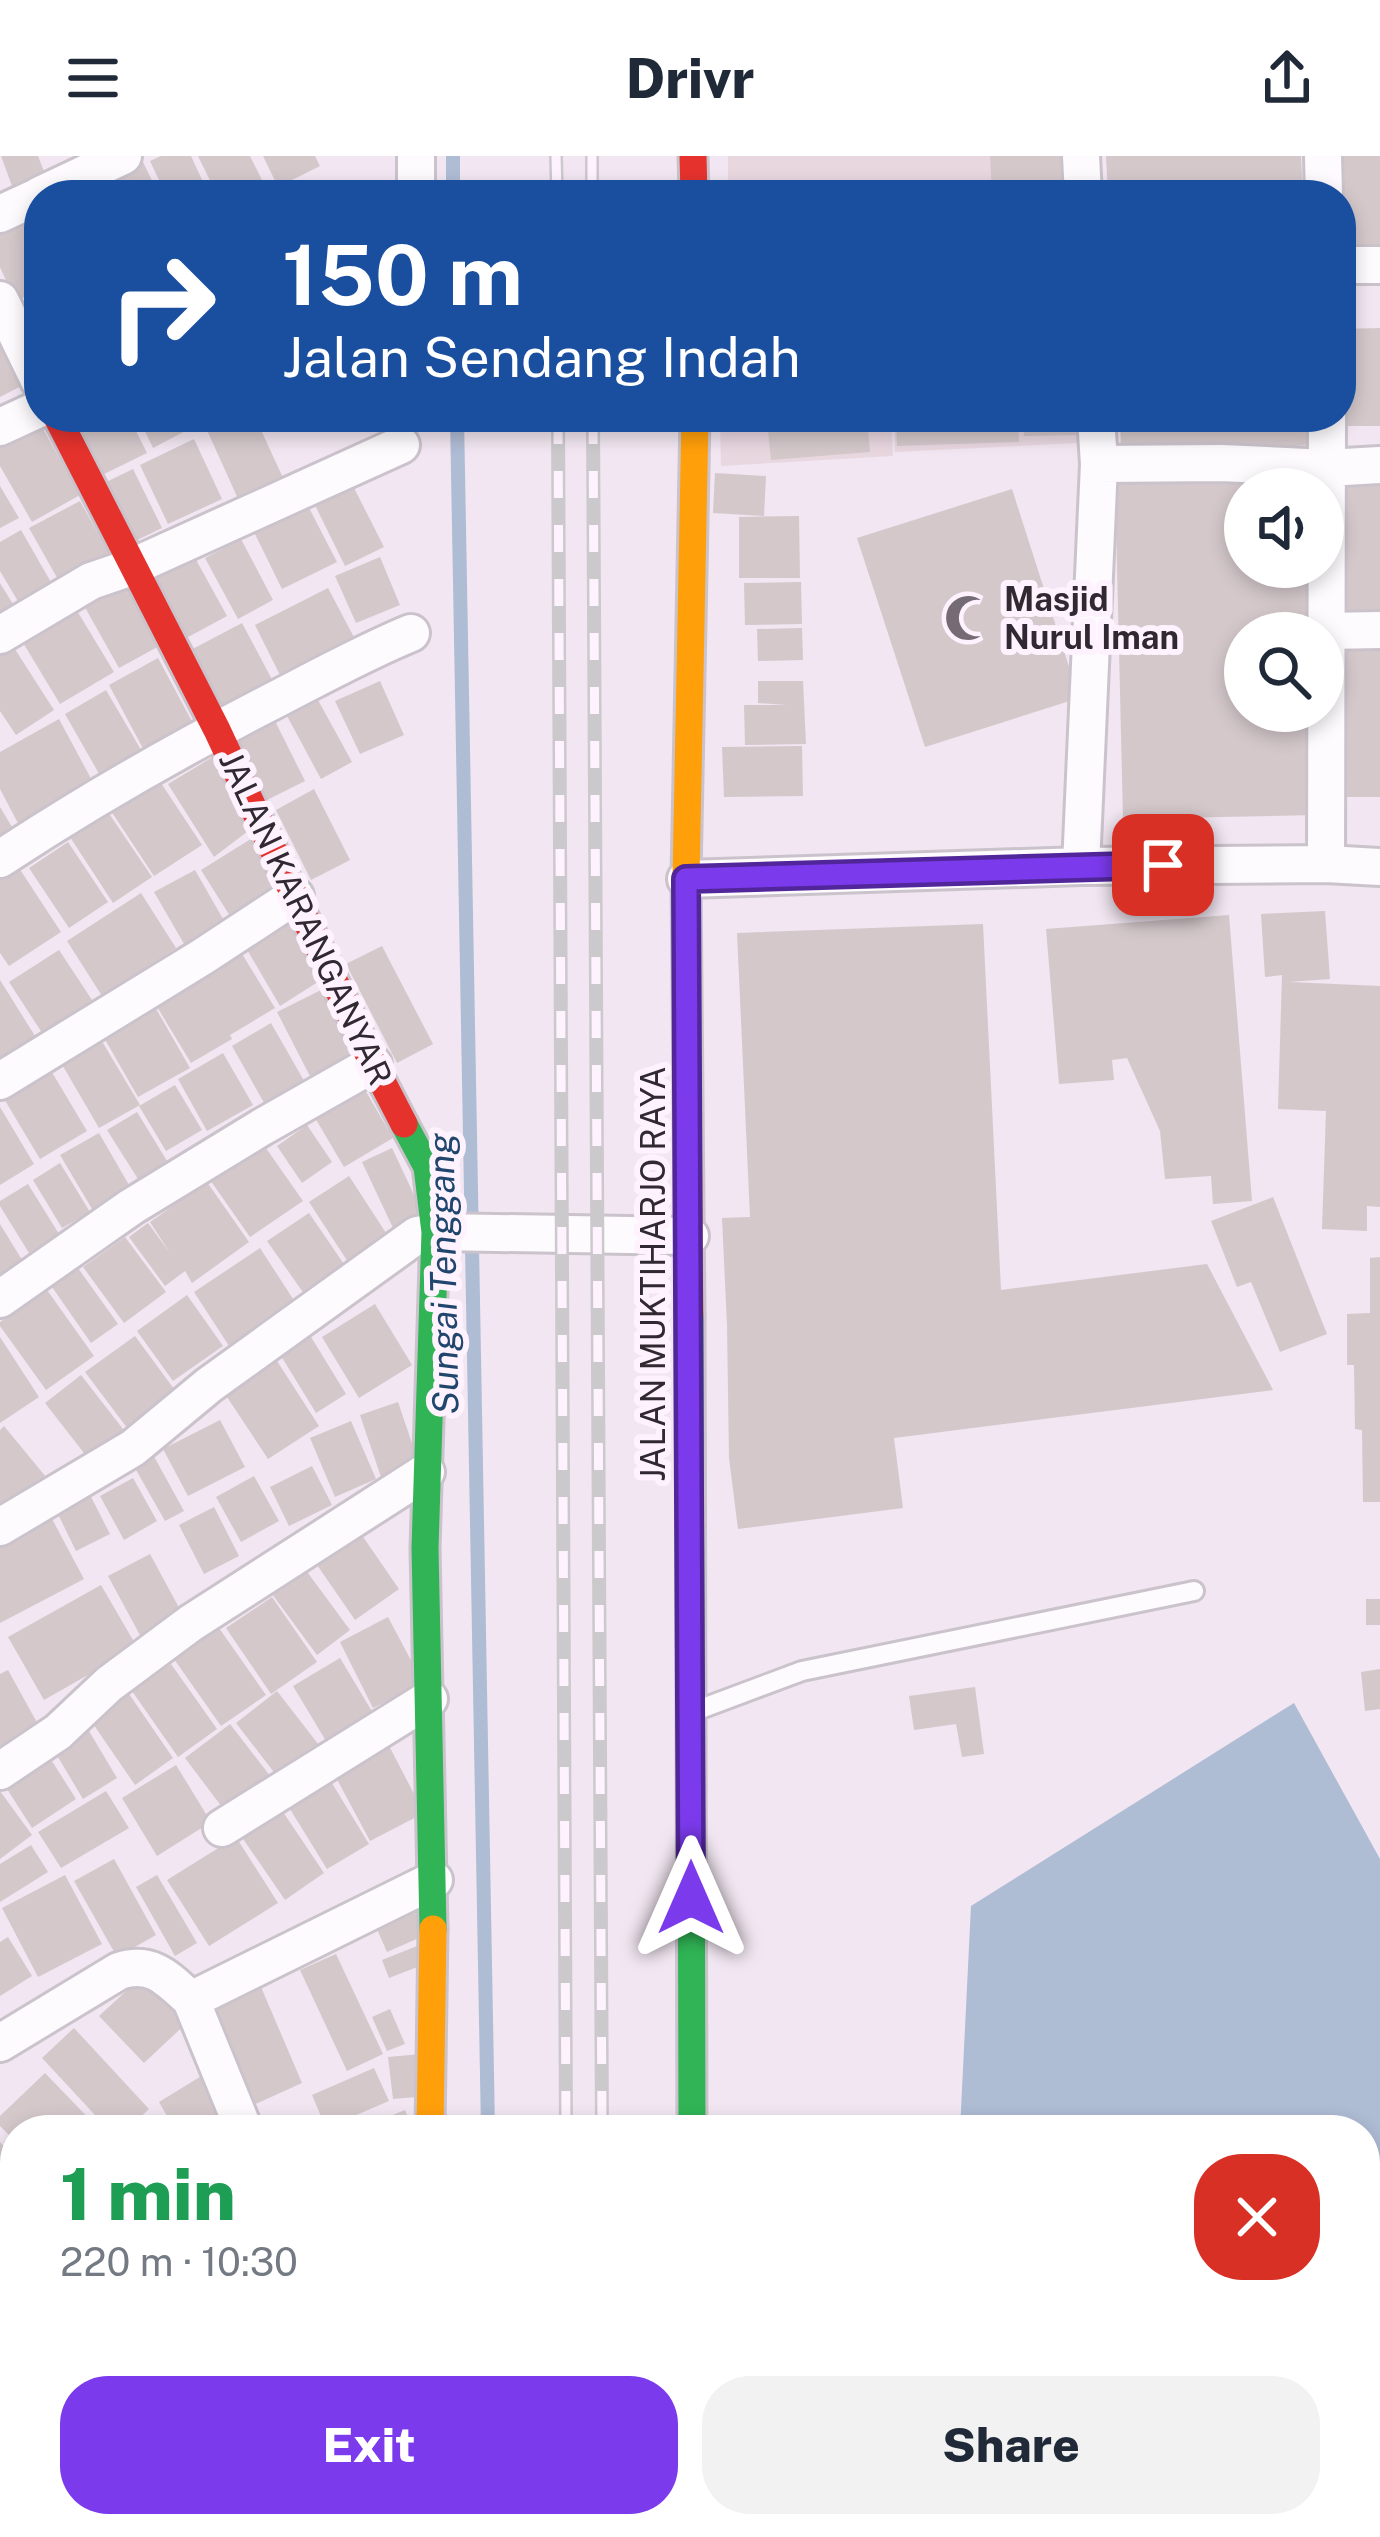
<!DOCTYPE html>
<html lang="en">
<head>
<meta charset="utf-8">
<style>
  body { margin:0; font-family:"Public Sans",sans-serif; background:#f2f2f3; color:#1f2937; height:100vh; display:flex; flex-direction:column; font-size:45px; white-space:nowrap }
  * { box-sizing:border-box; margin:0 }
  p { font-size:39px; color:#747a83 }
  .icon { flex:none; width:66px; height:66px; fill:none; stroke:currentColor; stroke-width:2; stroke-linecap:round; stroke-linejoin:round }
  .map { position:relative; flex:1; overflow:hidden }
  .details { position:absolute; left:0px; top:1959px; width:1380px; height:423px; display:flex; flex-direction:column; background:#fff; border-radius:48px 48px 0 0; box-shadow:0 6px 18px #0003 }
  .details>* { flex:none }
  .banner { position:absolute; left:24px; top:24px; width:1332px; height:252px; border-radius:48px; box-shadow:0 6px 18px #0003; background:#1a4fa0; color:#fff; overflow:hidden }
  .tools { position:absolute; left:1224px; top:312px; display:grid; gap:24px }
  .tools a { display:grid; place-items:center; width:120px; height:120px; border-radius:50%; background:#fff; box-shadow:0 6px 18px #0003; font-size:60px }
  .pin { position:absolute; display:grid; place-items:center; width:102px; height:102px; color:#fff; margin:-51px; border-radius:24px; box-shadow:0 6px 18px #0006 }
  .me { position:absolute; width:132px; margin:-66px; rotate:0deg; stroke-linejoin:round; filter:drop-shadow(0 0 9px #0008) }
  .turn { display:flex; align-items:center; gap:42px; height:252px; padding:0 60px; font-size:54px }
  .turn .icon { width:156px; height:156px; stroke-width:2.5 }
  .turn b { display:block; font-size:84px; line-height:102px }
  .round { display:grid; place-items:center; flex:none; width:126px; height:126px; border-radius:48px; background:#f2f2f3 }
  .overview { display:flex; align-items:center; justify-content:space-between; height:204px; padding:0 60px }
  h1 { font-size:72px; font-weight:800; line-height:90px; color:#1e9e55 }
  .cta { display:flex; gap:24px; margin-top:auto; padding:24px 60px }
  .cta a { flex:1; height:138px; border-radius:48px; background:#7c3aed; color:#fff; font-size:48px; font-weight:800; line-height:138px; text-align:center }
  .cta a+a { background:#f2f2f3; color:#1f2937 }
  header { display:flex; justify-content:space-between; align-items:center; height:156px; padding:0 60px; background:#fff; font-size:54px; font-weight:800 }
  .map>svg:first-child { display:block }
</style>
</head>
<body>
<header><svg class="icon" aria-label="menu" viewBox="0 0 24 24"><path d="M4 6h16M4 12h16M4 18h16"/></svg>Drivr<svg class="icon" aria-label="share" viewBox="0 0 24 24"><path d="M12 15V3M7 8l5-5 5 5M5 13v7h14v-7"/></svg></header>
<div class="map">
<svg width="1380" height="2381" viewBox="0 0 1380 2381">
  <rect width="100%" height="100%" fill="#f1e6f1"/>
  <path fill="#e9d7e0" d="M 728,0 L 1087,0 L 1088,39 L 728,39 Z
    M 720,261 L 891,261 L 893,300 L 721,310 Z
    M 894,261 L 1098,261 L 1099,286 L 895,296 Z"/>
  <path fill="#aebcd4" d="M 1294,1547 L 1380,1703 L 1380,2381 L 1147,2381 L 1139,2367 L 1365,2367 L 1365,1974 L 960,1974 L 971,1750 Z"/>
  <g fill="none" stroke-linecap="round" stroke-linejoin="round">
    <path stroke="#aebcd4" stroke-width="14" d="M 453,0 L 453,39
      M 457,261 L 488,1974
      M 491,2381 L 491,2367"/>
  </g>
  <path fill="#d4c8cb" d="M 1,0 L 38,0 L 49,28 L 16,41 Z
    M 161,0 L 191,0 L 209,39 L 166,39 L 150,5 Z
    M 198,0 L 250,0 L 268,36 L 261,39 L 217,39 Z
    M 263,0 L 315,0 L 320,10 L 278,31 Z
    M 990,0 L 1063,0 L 1063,39 L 992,39 Z
    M 1106,0 L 1301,0 L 1303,39 L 1108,39 Z
    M 1330,0 L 1380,0 L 1380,89 L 1341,90 L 1341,39 Z
    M 143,6 L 159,39 L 100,39 L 95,29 Z
    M 39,53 L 39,135 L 15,145 L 0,111 L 0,69 Z
    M 39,145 L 39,195 L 20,154 Z
    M 1380,172 L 1380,270 L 1341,270 L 1341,173 Z
    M 0,177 L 27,227 L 0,241 Z
    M 68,261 L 129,261 L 147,297 L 98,321 Z
    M 138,261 L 212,261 L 153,292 Z
    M 230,261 L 255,261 L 284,324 L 239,345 L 206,272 Z
    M 808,261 L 867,261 L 870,296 L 771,304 L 768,274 L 809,271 Z
    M 896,261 L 1018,261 L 1019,286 L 897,290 Z
    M 1023,261 L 1075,261 L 1076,279 L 1024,280 Z
    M 1120,261 L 1315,261 L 1316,289 L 1121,297 Z
    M 37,262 L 80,339 L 32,366 L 0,310 L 0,282 Z
    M 194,283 L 222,343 L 168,368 L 140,309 Z
    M 133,313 L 162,372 L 129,388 L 100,329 Z
    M 715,317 L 766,320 L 764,360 L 713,357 Z
    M 349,322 L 384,391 L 345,410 L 311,341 Z
    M 1306,322 L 1307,333 L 1245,333 L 1245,411 L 1309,411 L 1310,477 L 1245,477 L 1245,555 L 1312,555 L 1314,659 L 1123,663 L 1115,325 Z
    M 1380,323 L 1380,454 L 1339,456 L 1334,324 Z
    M 0,330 L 19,362 L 0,372 Z
    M 1012,333 L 1079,542 L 925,591 L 857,382 Z
    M 80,345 L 110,399 L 60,427 L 29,372 Z
    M 306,346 L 337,406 L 282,433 L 252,372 Z
    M 799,360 L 800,422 L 739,422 L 739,361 Z
    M 21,374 L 52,428 L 19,447 L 0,415 L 0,386 Z
    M 241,383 L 273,444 L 238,463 L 205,402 Z
    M 189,391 L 227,460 L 179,486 L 142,418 Z
    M 380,401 L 400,449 L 356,467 L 335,420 Z
    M 125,423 L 161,489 L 119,512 L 82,446 Z
    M 801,426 L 802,468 L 745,469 L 744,427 Z
    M 0,427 L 16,453 L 0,462 Z
    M 328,432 L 356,485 L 282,523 L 255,469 Z
    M 76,453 L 114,516 L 60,548 L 22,485 Z
    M 242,467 L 276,531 L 219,561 L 185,497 Z
    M 802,472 L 803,504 L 758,505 L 757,473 Z
    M 11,487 L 54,554 L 16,579 L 0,555 L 0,494 Z
    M 1380,492 L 1380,641 L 1340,641 L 1336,493 Z
    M 158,502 L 195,571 L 146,598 L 109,529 Z
    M 380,525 L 404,579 L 360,598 L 335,545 Z
    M 758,525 L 803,525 L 806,588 L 745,589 L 744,549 L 787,549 L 758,547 Z
    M 106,534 L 144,599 L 102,623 L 65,558 Z
    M 318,544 L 352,606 L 321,623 L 287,560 Z
    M 272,559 L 305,625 L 267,644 L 234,579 Z
    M 59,563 L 95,630 L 20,671 L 0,633 L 0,596 Z
    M 802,590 L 803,640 L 724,641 L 722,591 Z
    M 221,596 L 256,669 L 214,701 L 168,628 Z
    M 159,624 L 202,689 L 154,720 L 111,655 Z
    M 314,633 L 350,704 L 311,724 L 276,654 Z
    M 0,651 L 18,681 L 0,692 Z
    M 108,656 L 152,721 L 113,747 L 70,681 Z
    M 254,681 L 288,736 L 235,768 L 201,714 Z
    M 68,686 L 108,746 L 69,772 L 29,712 Z
    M 17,709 L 61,776 L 9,810 L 0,797 L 0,720 Z
    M 195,714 L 227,770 L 187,793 L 154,736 Z
    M 141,737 L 176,792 L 102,840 L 67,785 Z
    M 298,753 L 329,819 L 280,850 L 242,785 Z
    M 1325,755 L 1330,823 L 1289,826 L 1380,830 L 1380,1051 L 1367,1050 L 1367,1075 L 1322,1073 L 1326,955 L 1278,953 L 1282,819 L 1265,821 L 1261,758 Z
    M 1229,759 L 1252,1045 L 1213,1048 L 1211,1020 L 1165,1023 L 1160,975 L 1127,902 L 1112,904 L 1114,924 L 1059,928 L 1046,773 Z
    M 983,768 L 1001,1134 L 1207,1108 L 1273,1234 L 894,1282 L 903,1352 L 738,1373 L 729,1302 L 727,1169 L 722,1062 L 750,1061 L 737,777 Z
    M 382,790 L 433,888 L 397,907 L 346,808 Z
    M 239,793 L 275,852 L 230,879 L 232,883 L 191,907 L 156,849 Z
    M 59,794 L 96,850 L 46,883 L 9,826 Z
    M 0,824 L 40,888 L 0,912 Z
    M 331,829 L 368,901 L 314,928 L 277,856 Z
    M 155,851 L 190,912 L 138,941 L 103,880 Z
    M 271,867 L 307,930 L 267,952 L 232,890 Z
    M 100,882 L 140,949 L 99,972 L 60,905 Z
    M 223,897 L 253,949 L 207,975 L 178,923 Z
    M 47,908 L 87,975 L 40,1003 L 0,936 Z
    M 361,927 L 393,982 L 344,1011 L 311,955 Z
    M 175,929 L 202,974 L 166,995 L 139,950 Z
    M 0,951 L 34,1008 L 0,1029 Z
    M 137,956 L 172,1013 L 143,1031 L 107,974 Z
    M 307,969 L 332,1006 L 302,1027 L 277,990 Z
    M 99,977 L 133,1036 L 95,1058 L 60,999 Z
    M 261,985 L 303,1045 L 250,1081 L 208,1021 Z
    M 392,992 L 423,1058 L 393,1072 L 362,1006 Z
    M 60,1007 L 90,1056 L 62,1072 L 33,1024 Z
    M 349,1020 L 388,1080 L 348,1106 L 309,1046 Z
    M 207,1026 L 249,1086 L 192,1127 L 185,1115 L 165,1130 L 129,1081 L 148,1067 L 170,1097 L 150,1066 Z
    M 28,1028 L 59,1078 L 29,1097 L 0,1050 L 0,1045 Z
    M 1273,1041 L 1327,1178 L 1280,1196 L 1251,1126 L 1237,1131 L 1211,1065 Z
    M 309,1057 L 348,1114 L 307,1142 L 267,1085 Z
    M 0,1068 L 27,1112 L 0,1128 Z
    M 125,1081 L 166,1136 L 124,1167 L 83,1111 Z
    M 260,1092 L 297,1149 L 231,1193 L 194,1136 Z
    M 1380,1101 L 1380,1346 L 1363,1346 L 1362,1274 L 1355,1273 L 1354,1209 L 1347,1209 L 1347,1158 L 1370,1157 L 1370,1102 Z
    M 78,1112 L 118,1168 L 91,1187 L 52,1131 Z
    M 47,1134 L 94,1200 L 46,1234 L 0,1170 L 0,1166 Z
    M 187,1139 L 223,1190 L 173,1225 L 137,1175 Z
    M 375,1148 L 412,1209 L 359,1242 L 322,1181 Z
    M 308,1176 L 346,1238 L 316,1257 L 278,1195 Z
    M 135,1180 L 180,1241 L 131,1277 L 85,1216 Z
    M 0,1181 L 39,1241 L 0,1267 Z
    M 277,1205 L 319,1270 L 268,1303 L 225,1238 Z
    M 81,1219 L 130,1282 L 94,1310 L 45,1247 Z
    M 398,1246 L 419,1308 L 381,1321 L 360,1259 Z
    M 220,1264 L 245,1311 L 188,1340 L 163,1293 Z
    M 351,1265 L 376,1323 L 335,1341 L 310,1282 Z
    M 4,1270 L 46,1321 L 3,1355 L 0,1351 L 0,1274 Z
    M 151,1295 L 184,1355 L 165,1365 L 131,1305 Z
    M 312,1310 L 332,1349 L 289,1370 L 270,1331 Z
    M 254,1320 L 279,1365 L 241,1386 L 216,1341 Z
    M 133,1322 L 157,1365 L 124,1384 L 100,1340 Z
    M 86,1331 L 110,1378 L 76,1395 L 53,1348 Z
    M 214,1351 L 239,1400 L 204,1418 L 179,1369 Z
    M 51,1361 L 84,1423 L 0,1467 L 0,1388 Z
    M 359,1375 L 399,1433 L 355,1464 L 315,1406 Z
    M 150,1398 L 183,1459 L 141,1481 L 108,1420 Z
    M 305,1413 L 350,1474 L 317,1499 L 272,1438 Z
    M 101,1429 L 137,1491 L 44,1544 L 8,1481 Z
    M 272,1441 L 317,1506 L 271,1538 L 226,1472 Z
    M 1366,1443 L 1380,1443 L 1380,1469 L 1366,1469 Z
    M 388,1461 L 423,1527 L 373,1552 L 340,1486 Z
    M 219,1472 L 266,1539 L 221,1570 L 174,1503 Z
    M 340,1502 L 373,1557 L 326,1585 L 293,1530 Z
    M 171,1508 L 217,1573 L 178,1601 L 132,1535 Z
    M 1380,1513 L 1380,1553 L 1365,1555 L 1361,1516 Z
    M 8,1514 L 45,1581 L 0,1605 L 0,1518 Z
    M 975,1531 L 984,1598 L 962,1601 L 956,1568 L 914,1574 L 909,1540 Z
    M 127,1535 L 173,1602 L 135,1629 L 89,1562 Z
    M 277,1535 L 322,1593 L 280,1624 L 236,1567 Z
    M 230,1568 L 274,1625 L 228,1659 L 185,1602 Z
    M 86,1570 L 117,1622 L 83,1643 L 52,1591 Z
    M 387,1586 L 424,1657 L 370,1685 L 332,1614 Z
    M 45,1594 L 76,1643 L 32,1672 L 0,1622 Z
    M 176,1609 L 211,1666 L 157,1700 L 122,1642 Z
    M 327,1619 L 369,1688 L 327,1713 L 285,1645 Z
    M 0,1635 L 32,1679 L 0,1703 Z
    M 106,1635 L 129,1672 L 61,1712 L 38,1676 Z
    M 279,1650 L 324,1717 L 285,1744 L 239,1677 Z
    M 236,1681 L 278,1747 L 209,1790 L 167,1724 Z
    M 31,1689 L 48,1716 L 0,1746 L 0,1708 Z
    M 114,1703 L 156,1779 L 117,1801 L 74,1725 Z
    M 65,1719 L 102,1788 L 38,1821 L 2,1752 Z
    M 157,1719 L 197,1787 L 175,1800 L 136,1731 Z
    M 418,1753 L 428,1778 L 387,1796 L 376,1771 Z
    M 8,1781 L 32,1820 L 0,1840 L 0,1786 Z
    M 417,1790 L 425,1808 L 389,1822 L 382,1804 Z
    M 336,1798 L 383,1898 L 347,1915 L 300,1814 Z
    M 149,1814 L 193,1861 L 144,1907 L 99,1860 Z
    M 261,1831 L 302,1927 L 251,1950 L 208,1854 Z
    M 390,1853 L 405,1888 L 387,1895 L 372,1861 Z
    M 74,1872 L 149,1953 L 127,1974 L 109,1974 L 42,1902 Z
    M 422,1898 L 427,1940 L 393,1943 L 388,1901 Z
    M 374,1912 L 389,1945 L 326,1972 L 312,1939 Z
    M 208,1916 L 232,1953 L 198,1974 L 175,1974 L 159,1946 Z
    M 45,1917 L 100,1974 L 15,1974 L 15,1985 L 0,1970 L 0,1960 Z
    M 405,1954 L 413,1974 L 355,1974 Z
    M 0,1986 L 15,2002 L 15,2033 L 0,2047 Z
    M 15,2123 L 15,2149 L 3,2131 Z
    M 0,2148 L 15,2168 L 15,2240 L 0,2220 Z
    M 48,2367 L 101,2367 L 105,2373 L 92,2381 L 57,2381 Z
    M 834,2367 L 1095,2367 L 1104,2381 L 834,2381 Z
    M 345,2370 L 352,2381 L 325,2381 Z"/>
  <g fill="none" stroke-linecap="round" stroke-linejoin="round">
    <defs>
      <path id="lane" d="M 695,1555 L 802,1515 L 1194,1435"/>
      <path id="street" d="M 416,0 L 416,39
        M 1081,0 L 1083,39
        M 1323,0 L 1324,39
        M 40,39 L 123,0
        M 0,58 L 39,40
        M 1341,109 L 1380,109
        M 0,144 L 39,224
        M 1096,261 L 1099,308
        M 0,271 L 39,253
        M 1327,475 L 1380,474
        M 0,479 L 91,425 L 132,411 L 401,289
        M 0,703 C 85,647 172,597 263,550 C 312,525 360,498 411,477
        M 1326,708 L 1327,261
        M 1081,710 L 1099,308 L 1222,307 L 1327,312 L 1380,309
        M 686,723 L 1081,710 L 1326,708 L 1380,711
        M 0,925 L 202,801 L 295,740
        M 439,1076 L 690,1080
        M 0,1143 L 131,1051 L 262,971 L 373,908
        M 0,1371 L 133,1292 L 209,1229 L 417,1079 L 435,1076
        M 0,1615 L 58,1576 L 109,1528 L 191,1467 L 426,1316
        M 222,1672 L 429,1543
        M 191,1844 L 244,1974
        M 0,1887 L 119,1815 C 152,1804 168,1823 191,1844 L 434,1724
        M 0,2330 L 15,2320
        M 380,2367 L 381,2381
        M 236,2381 L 260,2367"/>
      <path id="fast" d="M 404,968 L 427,1011 L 435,1076 L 425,1392 L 433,1773
        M 690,1159 L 692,1974"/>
      <path id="slow" d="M 690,1159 L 686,723 L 695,261
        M 430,1974 L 433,1773
        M 692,2367 L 692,2381"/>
      <path id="jam" d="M 693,0 L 694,39
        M 57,261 L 217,574 L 373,908 L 404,968"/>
    </defs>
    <use href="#lane" stroke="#cbc3cb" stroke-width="24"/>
    <use href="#street" stroke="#cbc3cb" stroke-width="42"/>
    <use href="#fast" stroke="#cbc3cb" stroke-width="33"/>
    <use href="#slow" stroke="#cbc3cb" stroke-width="33"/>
    <use href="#jam" stroke="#cbc3cb" stroke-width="33"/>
    <use href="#lane" stroke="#fdfbfd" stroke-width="18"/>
    <use href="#street" stroke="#fdfbfd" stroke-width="36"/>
    <use href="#fast" stroke="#30b455" stroke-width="27"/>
    <use href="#slow" stroke="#ff9f0a" stroke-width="27"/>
    <use href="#jam" stroke="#e5322d" stroke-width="27"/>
    <defs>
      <path id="rail" d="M 556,0 L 557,39
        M 592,0 L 592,39
        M 558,261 L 566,1974
        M 593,261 L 602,1974
        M 568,2367 L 568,2381
        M 605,2367 L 605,2381"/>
    </defs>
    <use href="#rail" stroke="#ccc9cc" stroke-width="14"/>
    <use href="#rail" stroke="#fdf2fd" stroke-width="9" stroke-dasharray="27" stroke-linecap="butt"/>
  </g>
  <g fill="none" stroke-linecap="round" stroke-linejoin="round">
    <defs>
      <path id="route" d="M 691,1742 L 686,723 L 1163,709"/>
    </defs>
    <use href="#route" stroke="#51269a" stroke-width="30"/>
    <use href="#route" stroke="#7c3aed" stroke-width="21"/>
  </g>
  <defs>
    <symbol id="mosque-bare" viewBox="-9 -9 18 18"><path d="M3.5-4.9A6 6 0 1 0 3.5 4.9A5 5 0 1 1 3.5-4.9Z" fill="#746b74" stroke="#fdf2fd" stroke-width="2.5" paint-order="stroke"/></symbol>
  </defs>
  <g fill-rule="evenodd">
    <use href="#mosque-bare" x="935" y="429" width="66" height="66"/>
  </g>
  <g text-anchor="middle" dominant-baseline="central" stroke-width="12" stroke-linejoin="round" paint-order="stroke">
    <g font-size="33" font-weight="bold" fill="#312931" stroke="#fdf2fd" text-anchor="start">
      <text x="1004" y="443">Masjid<tspan x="1004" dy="38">Nurul Iman</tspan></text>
    </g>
    <g font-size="33" fill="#312931" stroke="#fdf2fd">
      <text transform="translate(306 762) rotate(65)">JALAN KARANGANYAR</text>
      <text transform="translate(653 1118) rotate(-90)">JALAN MUKTIHARJO RAYA</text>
    </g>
    <g font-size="36" font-style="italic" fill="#21466d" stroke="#fdf2fd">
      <text transform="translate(443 1118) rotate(-91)">Sungai Tenggang</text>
    </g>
  </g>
</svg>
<div class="tools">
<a><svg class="icon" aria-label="sound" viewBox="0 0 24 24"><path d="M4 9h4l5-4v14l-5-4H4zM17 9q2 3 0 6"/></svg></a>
<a><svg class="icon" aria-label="search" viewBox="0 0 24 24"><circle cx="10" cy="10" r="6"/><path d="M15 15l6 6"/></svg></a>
</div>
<div class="pin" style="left:1163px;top:709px;background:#d93025"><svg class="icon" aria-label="arrive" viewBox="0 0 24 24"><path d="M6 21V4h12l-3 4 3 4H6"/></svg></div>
<svg class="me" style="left:691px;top:1742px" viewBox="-20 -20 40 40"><path d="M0-17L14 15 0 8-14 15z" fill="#7c3aed" stroke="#fff" stroke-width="4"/></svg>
<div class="banner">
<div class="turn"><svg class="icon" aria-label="right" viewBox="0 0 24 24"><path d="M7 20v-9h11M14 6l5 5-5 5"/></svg><div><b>150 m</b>Jalan Sendang Indah</div></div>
</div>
<section class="details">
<div class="overview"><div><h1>1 min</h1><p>220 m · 10:30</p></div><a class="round" style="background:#d93025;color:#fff"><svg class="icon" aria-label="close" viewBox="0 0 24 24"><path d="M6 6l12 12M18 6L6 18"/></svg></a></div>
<div class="cta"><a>Exit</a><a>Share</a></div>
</section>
</div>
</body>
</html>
